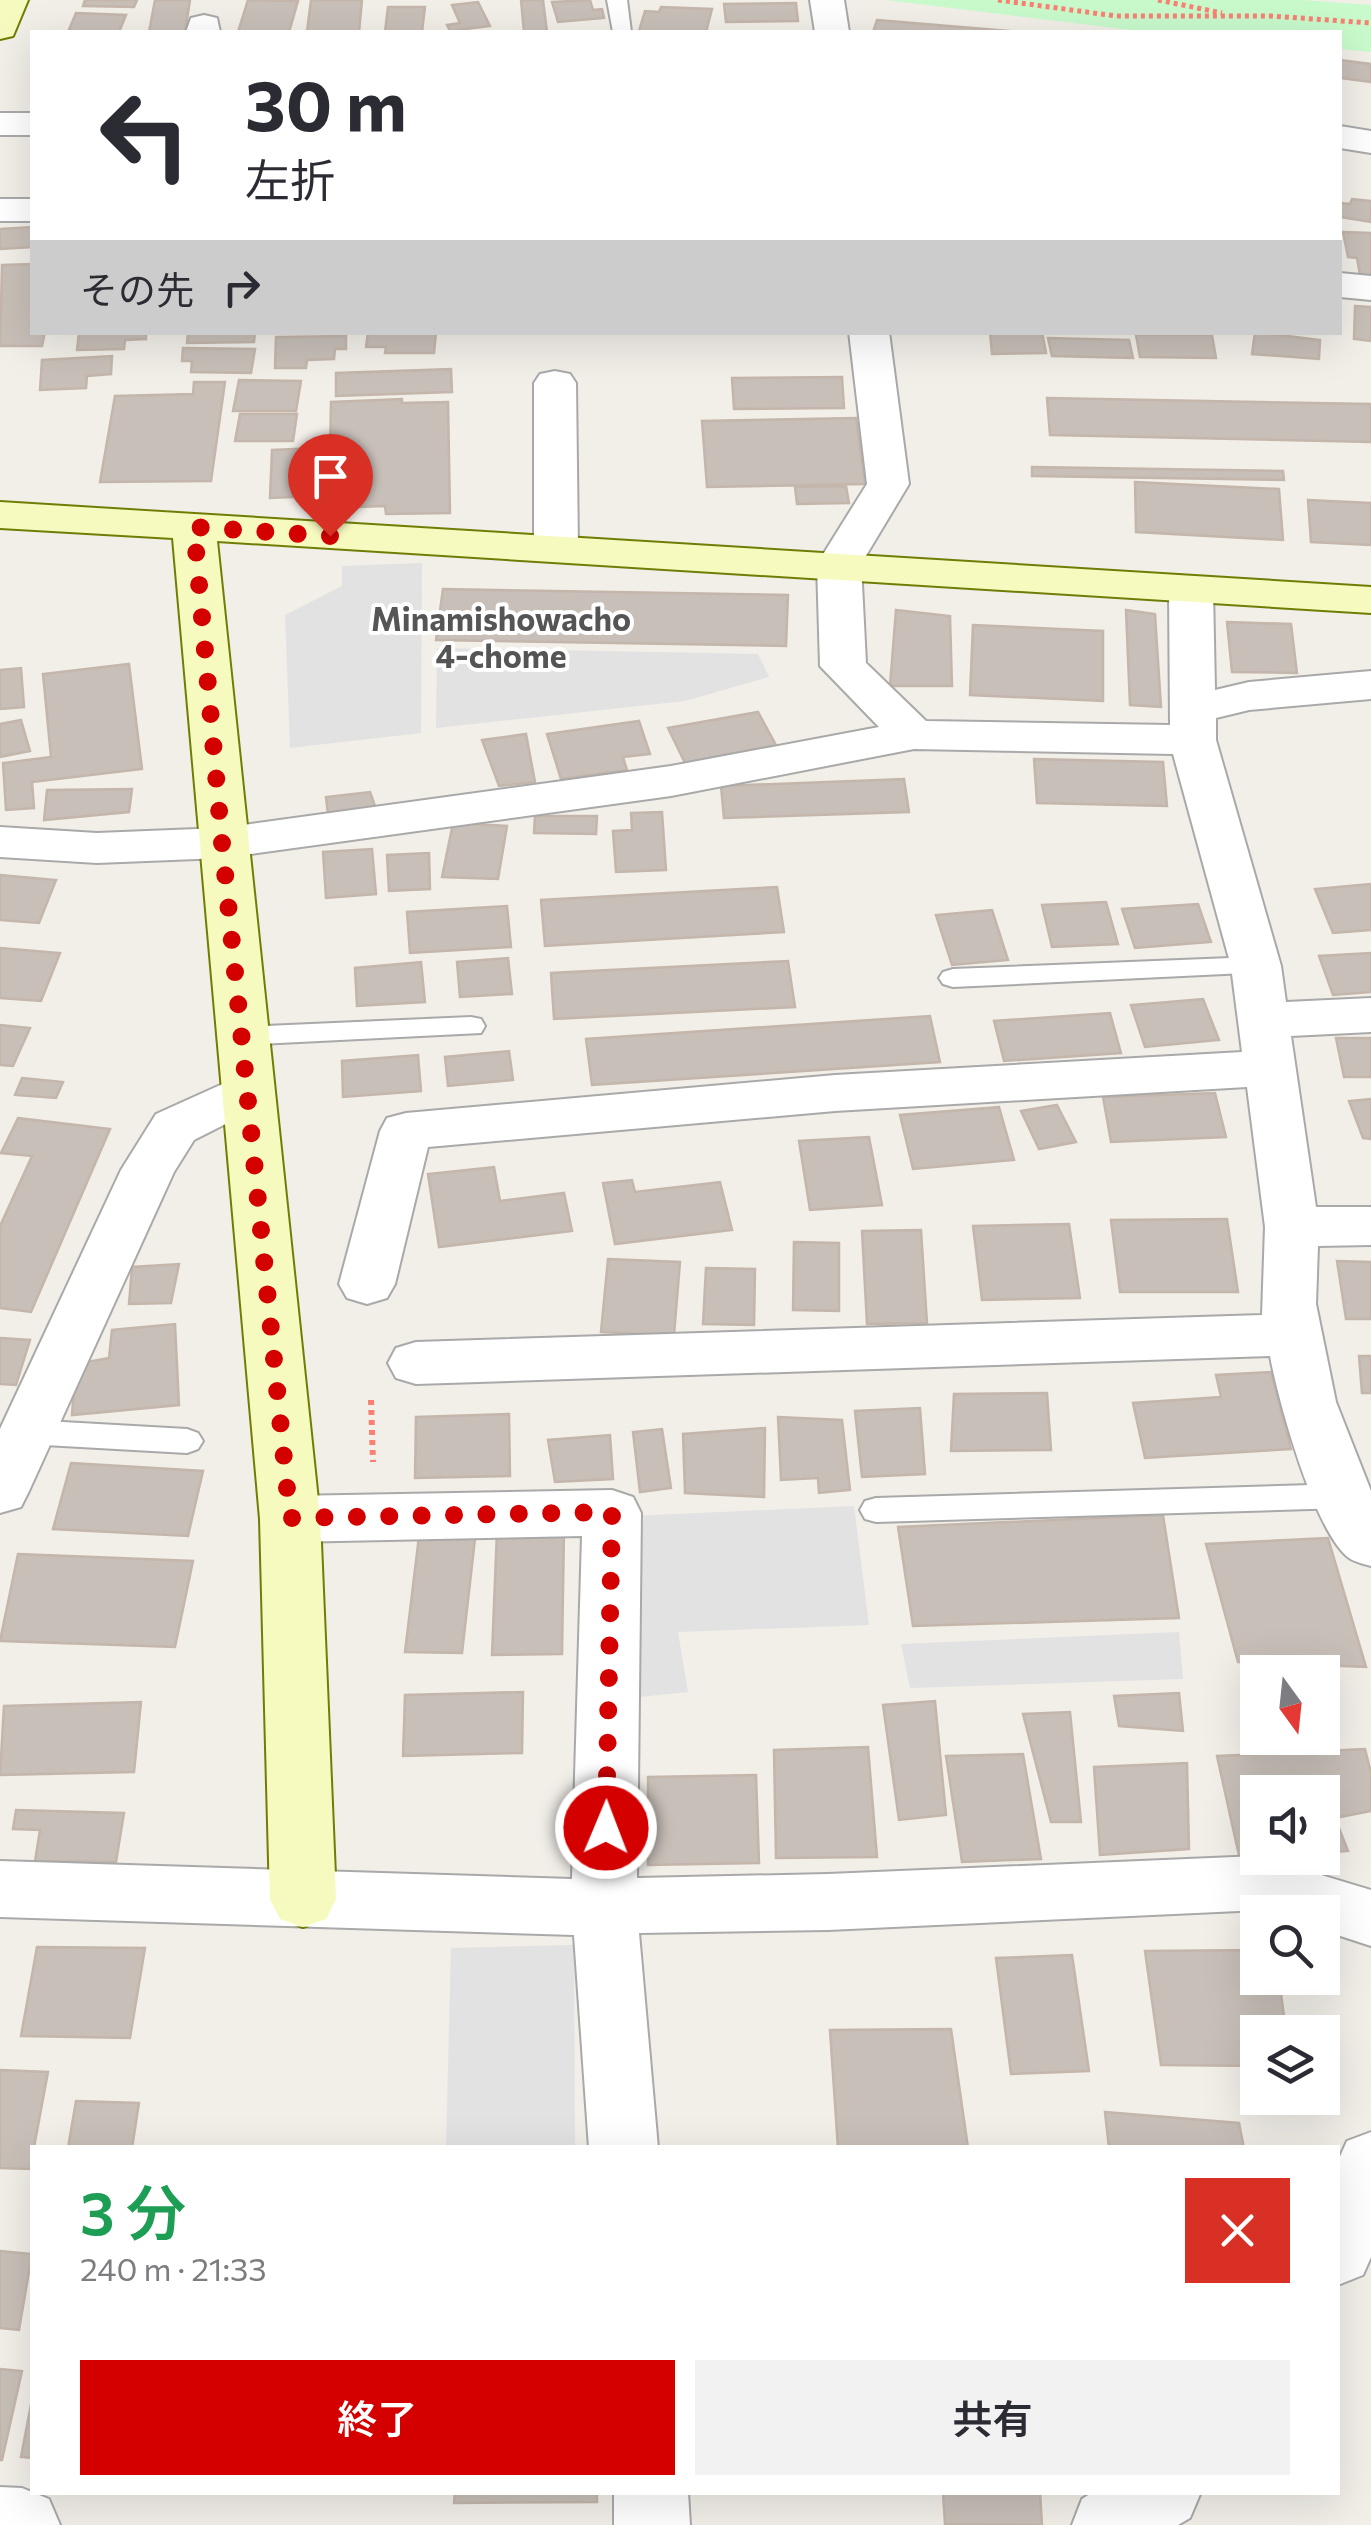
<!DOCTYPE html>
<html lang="ja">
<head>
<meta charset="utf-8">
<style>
  body { margin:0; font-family:Commissioner,"Noto Sans JP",sans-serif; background:#f2f2f3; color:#2b2b33; height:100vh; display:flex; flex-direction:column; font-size:38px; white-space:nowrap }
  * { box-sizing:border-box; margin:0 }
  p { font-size:32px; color:#7c7c81 }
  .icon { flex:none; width:55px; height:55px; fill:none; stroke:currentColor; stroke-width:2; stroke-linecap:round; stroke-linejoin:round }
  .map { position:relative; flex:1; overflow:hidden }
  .side { position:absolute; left:30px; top:2145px; width:1310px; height:350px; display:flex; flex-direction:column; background:#fff; border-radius:0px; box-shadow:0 10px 40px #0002 }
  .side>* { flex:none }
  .hud { position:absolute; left:30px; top:30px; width:1312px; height:305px; border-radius:0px; box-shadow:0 10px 40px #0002; background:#fff; color:#2b2b33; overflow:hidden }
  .needle { width:65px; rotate:165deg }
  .fabs { position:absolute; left:1240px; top:1655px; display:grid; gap:20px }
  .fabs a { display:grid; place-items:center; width:100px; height:100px; border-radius:0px; background:#fff; box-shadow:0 10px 40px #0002; font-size:50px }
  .pin { position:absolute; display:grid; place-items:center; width:85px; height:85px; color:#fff; margin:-102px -42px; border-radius:50% 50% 50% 0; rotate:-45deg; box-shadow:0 0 10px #0007 }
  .pin .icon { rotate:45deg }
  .me { position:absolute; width:110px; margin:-55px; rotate:1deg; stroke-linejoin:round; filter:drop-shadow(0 0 8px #0008) }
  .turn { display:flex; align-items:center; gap:35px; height:210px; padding:0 50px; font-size:45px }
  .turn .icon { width:130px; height:130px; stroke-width:2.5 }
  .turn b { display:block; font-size:70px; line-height:85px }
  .then { display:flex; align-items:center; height:95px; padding:0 50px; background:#0003; gap:20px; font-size:38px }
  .round { display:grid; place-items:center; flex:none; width:105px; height:105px; border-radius:0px; background:#f2f2f3 }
  .summary { display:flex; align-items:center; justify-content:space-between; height:170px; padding:0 50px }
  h1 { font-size:60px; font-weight:600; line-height:75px; color:#1e9e55 }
  .button { display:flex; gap:20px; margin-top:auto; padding:20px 50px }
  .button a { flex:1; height:115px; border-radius:0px; background:#d40000; color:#fff; font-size:40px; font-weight:600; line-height:115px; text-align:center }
  .button a+a { background:#f2f2f3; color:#2b2b33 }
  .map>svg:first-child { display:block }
</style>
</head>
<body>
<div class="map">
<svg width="1371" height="2525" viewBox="0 0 1371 2525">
  <rect width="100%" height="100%" fill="#f2efe9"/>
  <path fill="#c8facc" d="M 886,0 L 1303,0 L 1371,5 L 1371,52 L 1340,49 L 1340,32 L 1147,32 Z"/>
  <path fill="#e2e2e2" d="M 422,563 L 421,733 L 290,748 L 285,615 L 342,586 L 342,566 Z
    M 437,648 L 758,654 L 769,677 L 685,701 L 436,728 Z
    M 854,1506 L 869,1625 L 678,1632 L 688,1692 L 630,1698 L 632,1516 Z
    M 1179,1632 L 1183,1679 L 910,1688 L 901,1644 Z
    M 574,1945 L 575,2147 L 446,2147 L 451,1948 Z"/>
  <path fill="#c7bfb8" stroke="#c4b6ab" stroke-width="2.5" d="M 85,0 L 137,0 L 134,7 L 83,6 Z
    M 155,0 L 190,0 L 185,32 L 149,32 Z
    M 248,0 L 298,1 L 289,32 L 238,32 Z
    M 311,0 L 362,0 L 359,32 L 307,32 Z
    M 521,0 L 543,0 L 547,32 L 524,32 Z
    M 590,0 L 593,10 L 602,9 L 604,18 L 558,22 L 552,2 Z
    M 478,2 L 490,26 L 450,31 L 447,25 L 460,23 L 452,5 Z
    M 796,3 L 798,21 L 726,22 L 724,4 Z
    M 388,7 L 425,7 L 422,32 L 385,32 Z
    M 661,7 L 712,9 L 706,32 L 639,31 L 645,11 L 659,12 Z
    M 76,13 L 126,15 L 119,32 L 68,32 Z
    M 877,20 L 1020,32 L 873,32 Z
    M 1340,60 L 1371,64 L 1371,82 L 1340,78 Z
    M 1352,199 L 1371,201 L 1371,222 L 1340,217 L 1340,203 L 1350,204 Z
    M 32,227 L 32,247 L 0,249 L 0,229 Z
    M 1343,232 L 1371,233 L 1371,276 L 1360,275 L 1357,258 L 1348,257 Z
    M 32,264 L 32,332 L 45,332 L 42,346 L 0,346 L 2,265 Z
    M 1355,306 L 1371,307 L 1371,341 L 1354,339 Z
    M 79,332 L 146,332 L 146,339 L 125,340 L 124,349 L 77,350 Z
    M 188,332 L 255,332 L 254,342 L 187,343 Z
    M 368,332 L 436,332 L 434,353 L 385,353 L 386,347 L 366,347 Z
    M 990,332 L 1042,332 L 1046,353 L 992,354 Z
    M 1255,332 L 1320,340 L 1319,359 L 1252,354 Z
    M 1136,335 L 1212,335 L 1216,358 L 1140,357 Z
    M 346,336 L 346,349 L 335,349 L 334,359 L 307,360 L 306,368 L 275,368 L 276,337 Z
    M 1048,338 L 1129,340 L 1133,358 L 1052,356 Z
    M 183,348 L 255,349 L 251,373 L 191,372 L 192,361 L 182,361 Z
    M 112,356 L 111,374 L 87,376 L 86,388 L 40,390 L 42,360 Z
    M 451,369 L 452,392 L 336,396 L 336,373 Z
    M 842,377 L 844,408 L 734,409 L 732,378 Z
    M 239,380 L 301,381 L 296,411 L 233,411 Z
    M 194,382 L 225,382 L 211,481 L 100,482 L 115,396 L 193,394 Z
    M 1047,398 L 1371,404 L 1371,442 L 1050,435 Z
    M 402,399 L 402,403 L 448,402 L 450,513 L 386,514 L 385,506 L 329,508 L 331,402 Z
    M 240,414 L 297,414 L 293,441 L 235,441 Z
    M 856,418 L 865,484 L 707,487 L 702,421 Z
    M 317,448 L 317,496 L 270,498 L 272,450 Z
    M 1032,467 L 1283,471 L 1284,480 L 1032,476 Z
    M 1135,482 L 1279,489 L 1283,540 L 1136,532 Z
    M 846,486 L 849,503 L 797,504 L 795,487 Z
    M 1308,500 L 1371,503 L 1371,545 L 1311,542 Z
    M 443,589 L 788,595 L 786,646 L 436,640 Z
    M 896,610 L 950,616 L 952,686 L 890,686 Z
    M 1126,610 L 1155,614 L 1161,707 L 1130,705 Z
    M 1227,622 L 1291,624 L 1297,673 L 1232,672 Z
    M 973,625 L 1103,631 L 1103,701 L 970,695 Z
    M 129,664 L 142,769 L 32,782 L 34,808 L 6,810 L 3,763 L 51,757 L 43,674 Z
    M 21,668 L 24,707 L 0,709 L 0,670 Z
    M 758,712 L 776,745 L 685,763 L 668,728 Z
    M 21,720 L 30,751 L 0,757 L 0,724 Z
    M 639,721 L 650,754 L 623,757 L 627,770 L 561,779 L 547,734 Z
    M 526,734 L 535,782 L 499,786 L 482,740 Z
    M 1034,759 L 1163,762 L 1167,806 L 1037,803 Z
    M 904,779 L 909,812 L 724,818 L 721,786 Z
    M 132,789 L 129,812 L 44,820 L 47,790 Z
    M 370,792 L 375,806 L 328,814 L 326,797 Z
    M 662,812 L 666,870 L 616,872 L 613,831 L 632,830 L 631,813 Z
    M 535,816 L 597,816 L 596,834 L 534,833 Z
    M 453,823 L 507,826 L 498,879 L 442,877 Z
    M 372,849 L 376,894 L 326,898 L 323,852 Z
    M 429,853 L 430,889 L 389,891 L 387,855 Z
    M 0,875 L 56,880 L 39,923 L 0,920 Z
    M 1371,884 L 1371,930 L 1333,933 L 1315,889 Z
    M 777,887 L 784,932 L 545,946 L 541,900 Z
    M 1106,902 L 1118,944 L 1052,947 L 1042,905 Z
    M 1198,904 L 1211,942 L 1135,948 L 1122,909 Z
    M 507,906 L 511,947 L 410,953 L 407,912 Z
    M 992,910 L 1008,960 L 952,965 L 936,915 Z
    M 0,948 L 60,953 L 41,1001 L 0,998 Z
    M 1371,953 L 1371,992 L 1333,995 L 1319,956 Z
    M 508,958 L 512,994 L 460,997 L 457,962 Z
    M 788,961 L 795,1007 L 554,1019 L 551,973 Z
    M 421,962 L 425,1002 L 357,1006 L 355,968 Z
    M 1203,999 L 1219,1040 L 1145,1047 L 1131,1005 Z
    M 1110,1013 L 1121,1053 L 1004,1061 L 994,1021 Z
    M 930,1016 L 940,1062 L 592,1085 L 586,1039 Z
    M 0,1025 L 30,1028 L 13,1066 L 0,1065 Z
    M 1336,1038 L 1371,1038 L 1371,1077 L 1344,1077 Z
    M 509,1051 L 513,1080 L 448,1086 L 445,1057 Z
    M 418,1055 L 421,1091 L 343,1097 L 342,1061 Z
    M 22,1078 L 63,1082 L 56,1098 L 15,1095 Z
    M 1215,1093 L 1226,1137 L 1111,1142 L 1103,1097 Z
    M 1371,1099 L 1371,1139 L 1363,1138 L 1349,1101 Z
    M 1057,1105 L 1076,1142 L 1039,1149 L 1021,1111 Z
    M 999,1107 L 1014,1160 L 913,1169 L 900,1115 Z
    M 18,1118 L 110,1129 L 31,1312 L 0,1308 L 0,1226 L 32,1156 L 1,1153 Z
    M 869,1137 L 882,1205 L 810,1210 L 799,1141 Z
    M 494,1167 L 500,1201 L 564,1193 L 572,1231 L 439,1247 L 428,1174 Z
    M 632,1180 L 635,1192 L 720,1182 L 732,1230 L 615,1244 L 603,1183 Z
    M 1227,1219 L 1238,1292 L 1120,1292 L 1111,1220 Z
    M 1069,1224 L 1080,1298 L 982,1300 L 973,1226 Z
    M 921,1230 L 927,1323 L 867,1324 L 862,1231 Z
    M 794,1242 L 839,1243 L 839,1311 L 793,1310 Z
    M 608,1259 L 680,1262 L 674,1335 L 601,1332 Z
    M 1337,1261 L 1371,1262 L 1371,1319 L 1346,1319 Z
    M 179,1264 L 171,1303 L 129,1304 L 132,1267 Z
    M 706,1268 L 755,1269 L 754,1325 L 703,1324 Z
    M 175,1324 L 179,1405 L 72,1415 L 76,1364 L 109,1358 L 112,1330 Z
    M 0,1338 L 30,1340 L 16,1385 L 0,1384 Z
    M 1359,1356 L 1371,1356 L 1371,1393 L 1362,1393 Z
    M 1271,1372 L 1291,1449 L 1145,1458 L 1133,1403 L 1221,1397 L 1216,1375 Z
    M 1047,1393 L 1051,1450 L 951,1451 L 954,1394 Z
    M 920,1408 L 925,1474 L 862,1477 L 855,1411 Z
    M 509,1414 L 510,1476 L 415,1478 L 416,1417 Z
    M 778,1417 L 842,1420 L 850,1490 L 819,1493 L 818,1478 L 781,1480 Z
    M 765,1428 L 764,1497 L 685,1493 L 683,1434 Z
    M 662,1429 L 671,1488 L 640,1492 L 633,1432 Z
    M 610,1435 L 613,1479 L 555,1482 L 548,1440 Z
    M 71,1463 L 203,1471 L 188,1536 L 53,1529 Z
    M 1163,1515 L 1179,1618 L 913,1626 L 898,1527 Z
    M 420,1528 L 476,1530 L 462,1653 L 405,1652 Z
    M 564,1530 L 562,1654 L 492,1655 L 497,1531 Z
    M 1328,1538 L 1366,1667 L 1238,1662 L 1206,1544 Z
    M 18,1554 L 193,1561 L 175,1647 L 0,1641 Z
    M 523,1692 L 522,1753 L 403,1756 L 405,1695 Z
    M 1179,1693 L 1183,1731 L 1119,1726 L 1114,1696 Z
    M 935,1701 L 946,1815 L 899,1820 L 883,1705 Z
    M 141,1702 L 134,1772 L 0,1775 L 4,1706 Z
    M 1070,1712 L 1081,1822 L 1051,1822 L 1023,1714 Z
    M 868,1747 L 877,1857 L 776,1858 L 774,1750 Z
    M 1365,1749 L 1371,1773 L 1371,1811 L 1335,1818 L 1348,1851 L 1322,1853 L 1322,1792 L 1258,1792 L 1258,1858 L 1271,1858 L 1240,1860 L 1217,1756 Z
    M 1023,1754 L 1041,1859 L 962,1862 L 946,1756 Z
    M 1187,1763 L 1189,1849 L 1100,1855 L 1094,1767 Z
    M 756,1775 L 759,1863 L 648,1865 L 648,1777 Z
    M 16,1810 L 124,1813 L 116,1862 L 35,1861 L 40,1830 L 13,1829 Z
    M 37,1947 L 145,1948 L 130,2038 L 21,2036 Z
    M 1258,1950 L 1258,1978 L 1279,1978 L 1286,2032 L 1258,2032 L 1258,2066 L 1161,2065 L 1145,1951 Z
    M 1072,1955 L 1089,2071 L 1011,2074 L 996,1958 Z
    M 951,2029 L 968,2148 L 838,2148 L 830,2030 Z
    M 0,2070 L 48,2072 L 30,2169 L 0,2168 Z
    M 76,2101 L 139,2103 L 132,2148 L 68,2148 Z
    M 1105,2112 L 1239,2123 L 1244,2148 L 1109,2148 Z
    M 0,2251 L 32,2254 L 19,2330 L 0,2328 Z
    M 0,2369 L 22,2371 L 2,2460 L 0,2460 Z
    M 32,2399 L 32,2458 L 21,2457 Z
    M 455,2492 L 597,2492 L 597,2502 L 454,2503 Z
    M 943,2492 L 1040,2492 L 1042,2525 L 945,2524 Z"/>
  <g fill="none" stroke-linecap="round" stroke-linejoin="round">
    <defs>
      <path id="lane" d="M 607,0 L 627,0 L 631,32 L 613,32 Z
        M 1256,957 L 1266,960 L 1270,966 L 1266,972 L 953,987 L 943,984 L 939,978 L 943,972 L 953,969 Z
        M 471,1017 L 481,1019 L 485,1026 L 481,1033 L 241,1045 L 231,1043 L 227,1036 L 231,1029 L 241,1027 Z
        M 27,1420 L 187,1429 L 198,1433 L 203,1441 L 198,1449 L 187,1453 L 27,1444 L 16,1440 L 11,1432 L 16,1424 Z
        M 1343,1484 L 1354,1487 L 1359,1496 L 1354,1505 L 1343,1508 L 876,1522 L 865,1519 L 860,1510 L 865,1501 L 876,1498 Z"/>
      <path id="street" d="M 810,0 L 844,0 L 849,32 L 815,32 Z
        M 204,15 L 217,18 L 220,32 L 186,32 L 191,18 Z
        M 0,113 L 32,113 L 32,135 L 0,135 Z
        M 1340,126 L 1371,131 L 1371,153 L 1340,148 Z
        M 0,199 L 32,199 L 32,221 L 0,221 Z
        M 1340,273 L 1371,276 L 1371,300 L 1340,297 Z
        M 849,332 L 889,332 L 909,484 L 861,564 L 866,663 L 926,721 L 1170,725 L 1169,589 L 1175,580 L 1191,576 L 1207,580 L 1213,589 L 1215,690 L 1249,682 L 1371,671 L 1371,699 L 1249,710 L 1216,718 L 1216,740 L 1281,966 L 1286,1002 L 1371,998 L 1371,1032 L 1291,1036 L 1316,1207 L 1371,1207 L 1371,1245 L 1318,1246 L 1316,1304 L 1336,1402 L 1371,1491 L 1371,1566 C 1364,1564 1355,1562 1349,1558 C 1315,1533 1278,1400 1270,1356 L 416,1384 L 396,1378 L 388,1363 L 396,1348 L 416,1342 L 1262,1315 L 1265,1227 L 1247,1087 L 835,1111 L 428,1147 L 395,1284 L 387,1298 L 367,1304 L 347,1298 L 339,1284 L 380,1131 L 387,1118 L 406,1113 L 835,1075 L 1242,1052 L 1231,966 L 1173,754 L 914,749 L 671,796 L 222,858 L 97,863 L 0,857 L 0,827 L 97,833 L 222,828 L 671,766 L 879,727 L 820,666 L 817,564 L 867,484 Z
        M 555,371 L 570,374 L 576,383 L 578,549 L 571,558 L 556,562 L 541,558 L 534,549 L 534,383 L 540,374 Z
        M 247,1073 L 265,1078 L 273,1091 L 265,1104 L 194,1140 L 174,1172 L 29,1491 L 21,1507 L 0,1513 L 0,1429 L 121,1170 L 156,1114 Z
        M 612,1490 L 633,1497 L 641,1513 L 637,1878 L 828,1874 L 1258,1856 L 1371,1890 L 1371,1946 L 1322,1930 L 1322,1912 L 1261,1910 L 828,1930 L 639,1933 L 658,2148 L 589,2148 L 574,1935 L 0,1917 L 0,1861 L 572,1879 L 582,1536 L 290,1542 L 269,1535 L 260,1519 L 269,1503 L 290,1496 Z
        M 1371,2132 L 1371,2257 L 1363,2275 L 1338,2285 L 1338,2161 L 1347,2141 Z
        M 0,2487 L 22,2488 L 49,2499 L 60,2525 L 0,2525 Z
        M 614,2492 L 688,2492 L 690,2525 L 614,2525 Z
        M 1093,2492 L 1201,2492 L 1190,2518 L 1178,2525 L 1072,2525 L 1082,2499 Z"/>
      <path id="secondary" d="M 0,0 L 28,0 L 13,36 L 0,39 Z
        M 0,502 L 1371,587 L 1371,613 L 217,541 L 320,1519 L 336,1899 L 326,1919 L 303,1927 L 280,1919 L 270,1899 L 260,1519 L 173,538 L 0,528 Z"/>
    </defs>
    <use href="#lane" stroke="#a9a9a9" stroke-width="4"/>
    <use href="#street" stroke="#a9a9a9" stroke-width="4"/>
    <use href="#secondary" stroke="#707d05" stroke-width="4"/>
    <path stroke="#fa8072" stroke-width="5" stroke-dasharray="4 4" stroke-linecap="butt" d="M 998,0 L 1116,16 L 1271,16 L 1371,23
      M 1158,0 L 1222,13"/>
    <path stroke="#fa8072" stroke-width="6" stroke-dasharray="5 5" stroke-linecap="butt" d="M 371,1400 L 373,1462"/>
    <use href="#lane" fill="#fff" fill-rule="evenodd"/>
    <use href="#street" fill="#fff" fill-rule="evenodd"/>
    <use href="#secondary" fill="#f7fabf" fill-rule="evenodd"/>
  </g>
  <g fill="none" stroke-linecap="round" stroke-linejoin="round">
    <path stroke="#d40000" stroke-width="18" stroke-dasharray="0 32.4" d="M 330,536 L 194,527 L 222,843 L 290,1518 L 612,1512 L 606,1828"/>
  </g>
  <g text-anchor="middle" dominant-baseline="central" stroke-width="8" stroke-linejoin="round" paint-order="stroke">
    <g font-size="32" font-weight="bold" fill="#555" stroke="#fff">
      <text x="501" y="618">Minamishowacho<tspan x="501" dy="37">4-chome</tspan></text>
    </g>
  </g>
</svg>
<div class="fabs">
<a><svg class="needle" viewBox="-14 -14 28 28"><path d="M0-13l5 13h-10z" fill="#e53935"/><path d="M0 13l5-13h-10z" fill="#7c7c81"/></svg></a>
<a><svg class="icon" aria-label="sound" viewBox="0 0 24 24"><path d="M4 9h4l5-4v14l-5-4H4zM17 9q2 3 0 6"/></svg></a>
<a><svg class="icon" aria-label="search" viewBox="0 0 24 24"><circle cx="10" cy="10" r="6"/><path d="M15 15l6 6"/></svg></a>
<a><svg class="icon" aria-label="layers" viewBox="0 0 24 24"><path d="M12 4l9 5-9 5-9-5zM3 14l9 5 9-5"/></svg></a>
</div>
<div class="pin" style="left:330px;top:536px;background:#d93025"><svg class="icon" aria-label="arrive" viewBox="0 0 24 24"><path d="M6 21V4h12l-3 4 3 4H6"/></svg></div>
<svg class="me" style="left:606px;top:1828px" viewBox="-20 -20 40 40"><circle r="17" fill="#d40000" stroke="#fff" stroke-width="3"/><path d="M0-11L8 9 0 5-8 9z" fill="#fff"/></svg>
<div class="hud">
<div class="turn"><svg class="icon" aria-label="left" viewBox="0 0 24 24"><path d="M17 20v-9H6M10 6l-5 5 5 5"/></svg><div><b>30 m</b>左折</div></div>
<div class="then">その先<svg class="icon" aria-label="right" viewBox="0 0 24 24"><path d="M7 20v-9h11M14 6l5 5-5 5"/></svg></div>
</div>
<section class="side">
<div class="summary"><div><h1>3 分</h1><p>240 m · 21:33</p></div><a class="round" style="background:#d93025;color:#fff"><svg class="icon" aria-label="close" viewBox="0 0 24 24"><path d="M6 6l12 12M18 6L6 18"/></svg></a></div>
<div class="button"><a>終了</a><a>共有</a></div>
</section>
</div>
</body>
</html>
